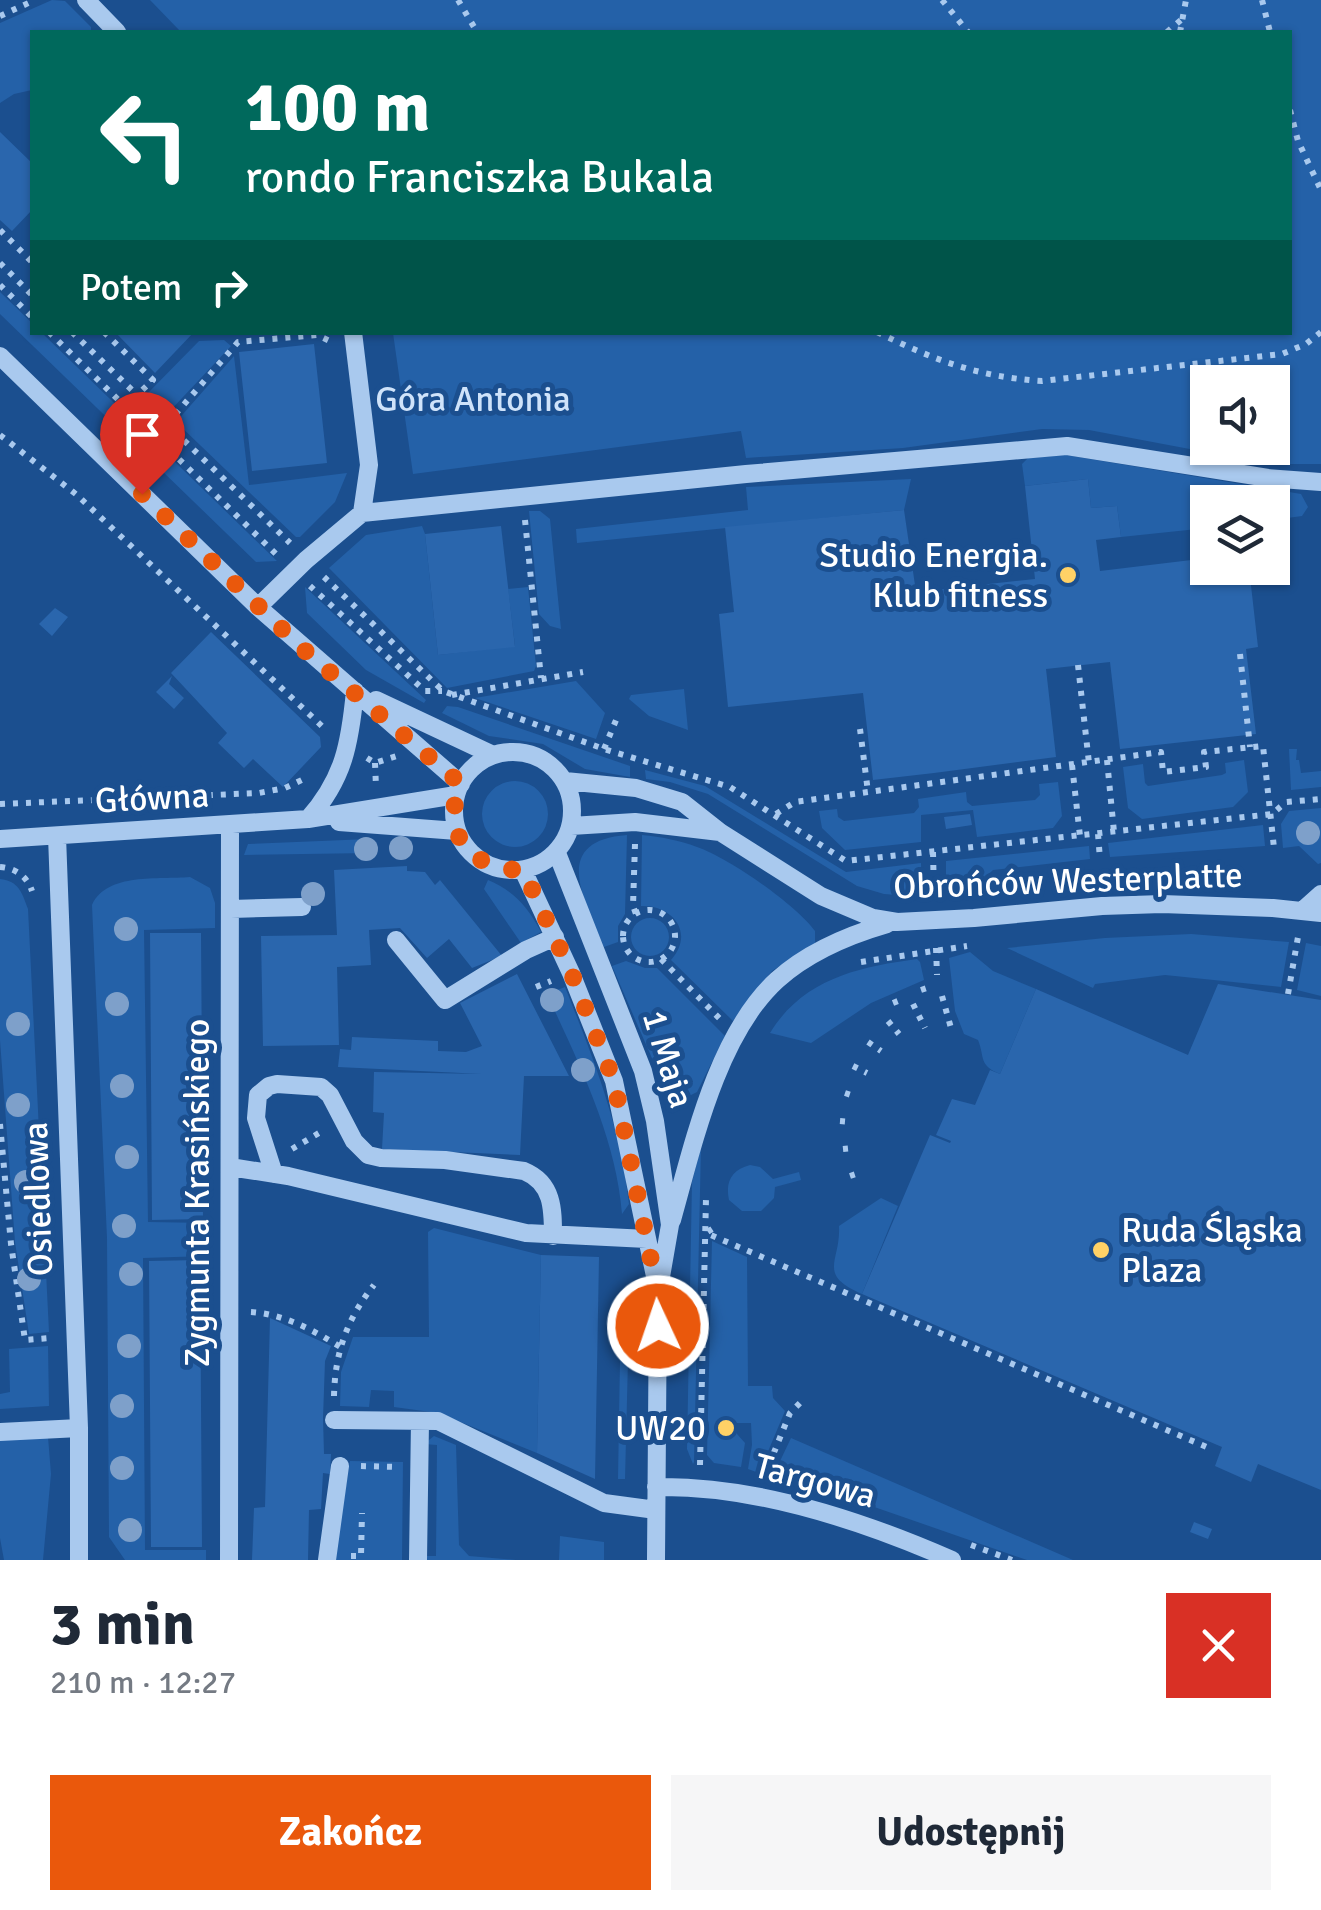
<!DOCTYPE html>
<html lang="pl">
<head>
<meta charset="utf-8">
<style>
  body { margin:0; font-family:Signika,sans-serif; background:#f6f6f7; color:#1f2937; height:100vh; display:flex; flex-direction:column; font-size:38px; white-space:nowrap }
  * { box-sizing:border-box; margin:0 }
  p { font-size:32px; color:#747a83 }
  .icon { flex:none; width:55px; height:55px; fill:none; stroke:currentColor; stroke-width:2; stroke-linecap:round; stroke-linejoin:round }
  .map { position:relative; height:1560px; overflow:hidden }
  .details { display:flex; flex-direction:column; background:#fff; flex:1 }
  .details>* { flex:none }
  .guide { position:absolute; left:30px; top:30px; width:1262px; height:305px; border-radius:0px; box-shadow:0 2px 8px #0004; background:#00695c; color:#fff; overflow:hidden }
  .tools { position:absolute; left:1190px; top:365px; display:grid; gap:20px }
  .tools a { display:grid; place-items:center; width:100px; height:100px; border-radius:0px; background:#fff; box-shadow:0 2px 8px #0004; font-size:50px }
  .pin { position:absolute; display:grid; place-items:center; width:85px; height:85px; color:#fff; margin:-102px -42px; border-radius:50% 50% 50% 0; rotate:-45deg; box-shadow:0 0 10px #0007 }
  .pin .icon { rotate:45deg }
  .me { position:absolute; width:110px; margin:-55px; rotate:357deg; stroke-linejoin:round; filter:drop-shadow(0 0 8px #0008) }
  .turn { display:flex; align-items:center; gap:35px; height:210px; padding:0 50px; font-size:45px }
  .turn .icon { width:130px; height:130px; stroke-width:2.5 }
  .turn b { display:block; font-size:70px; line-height:85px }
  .then { display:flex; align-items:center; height:95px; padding:0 50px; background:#0003; gap:20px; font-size:38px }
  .round { display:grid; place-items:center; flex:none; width:105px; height:105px; border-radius:0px; background:#f6f6f7 }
  .overview { display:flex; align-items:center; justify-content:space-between; height:170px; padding:0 50px }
  h1 { font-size:60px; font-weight:700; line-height:75px }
  .action { display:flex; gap:20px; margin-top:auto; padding:20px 50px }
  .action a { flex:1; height:115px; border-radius:0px; background:#ea580c; color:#fff; font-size:40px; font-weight:700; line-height:115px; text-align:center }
  .action a+a { background:#f6f6f7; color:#1f2937 }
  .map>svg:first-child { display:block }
</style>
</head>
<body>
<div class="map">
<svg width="1321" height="1560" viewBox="0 0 1321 1560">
  <rect width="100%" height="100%" fill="#1b4f8f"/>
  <path fill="#2461a8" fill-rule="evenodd" d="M 52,0 L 65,1 L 91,27 L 91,32 L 32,32 L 32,90 L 14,94 L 0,103 L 0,23 Z
    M 150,0 L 1321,0 L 1321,464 L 1269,464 L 1089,430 L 1042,429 L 903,448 L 746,458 L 741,431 L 413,474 L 393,333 L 1290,332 L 1290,32 L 181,32 ZM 1272,382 L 1272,448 L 1208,448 L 1208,382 Z
    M 0,292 L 32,323 L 32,332 L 42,333 L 277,561 L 256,562 L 0,314 Z
    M 224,340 L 231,346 L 167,414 L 147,394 L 199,341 Z
    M 234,356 L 249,485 L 347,473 L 335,502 L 300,537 L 296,537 L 176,422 Z
    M 1066,455 L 1301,494 L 1308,507 L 1302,516 L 1273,520 L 1272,502 L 1208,502 L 1207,528 L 1121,537 L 1117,506 L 1091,508 L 1088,479 L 1025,486 L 1022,464 L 1028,458 Z
    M 911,479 L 904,510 L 577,543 L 576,529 L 748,510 L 746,487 Z
    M 529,511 L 540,511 L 550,519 L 561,629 L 550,626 L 539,614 Z
    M 422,526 L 425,534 L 438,655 L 515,646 L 508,589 L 528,587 L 536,666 L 534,671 L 447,688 L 329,568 L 366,535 Z
    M 305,587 L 426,700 L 424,703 L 366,670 L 307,613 Z
    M 576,681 L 605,713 L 596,739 L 475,698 Z
    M 684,689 L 688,730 L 649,716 L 629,699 L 631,695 Z
    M 447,706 L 458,707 L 630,766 L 630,777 L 585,769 L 543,744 L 489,736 L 442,713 Z
    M 1289,749 L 1297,749 L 1296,760 L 1299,760 L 1301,773 L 1321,771 L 1321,787 L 1291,790 Z
    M 1244,760 L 1248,792 L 1233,807 L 1142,819 L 1128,808 L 1123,767 L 1143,764 L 1145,783 L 1148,786 L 1222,775 L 1226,773 L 1225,763 Z
    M 645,770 L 705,786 L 846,872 L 921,863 L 922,897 L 884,894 L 857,886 L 708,794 L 670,782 L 646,779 Z
    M482 814a33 33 0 1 1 66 0a33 33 0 1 1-66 0Z
    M 1058,782 L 1062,816 L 1053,828 L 977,837 L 973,810 L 921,815 L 921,842 L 845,850 L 822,828 L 819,811 L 837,809 L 838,817 L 844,821 L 914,813 L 919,807 L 918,799 L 966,792 L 967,802 L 972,806 L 1035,800 L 1040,795 L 1039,784 Z
    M 1321,808 L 1321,863 L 1318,864 L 1299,846 L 1283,848 L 1281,824 L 1289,811 Z
    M 1263,825 L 1265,846 L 1110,857 L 1108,843 Z
    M 627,835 L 625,914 L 618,926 L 618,942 L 604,947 C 586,902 548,841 627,835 Z
    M 642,835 C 661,837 679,840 697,847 C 729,858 795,904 815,931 L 815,943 L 772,971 L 733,1021 L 671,960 C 695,933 673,905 641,906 Z
    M 369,839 L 370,853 L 244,855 L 248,844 Z
    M 1089,846 L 1090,859 L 993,870 L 967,895 L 946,897 L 946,861 Z
    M 190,877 L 210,888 L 215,903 L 215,928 L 144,930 L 148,1222 L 207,1223 L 207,1256 L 143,1258 L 145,1550 L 206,1550 L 206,1560 L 125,1560 L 109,1537 L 107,1238 L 92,905 C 107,872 159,880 190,877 Z
    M 0,879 C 19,881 22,893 28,909 L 49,1332 L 29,1334 L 15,1242 L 0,1040 Z
    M 488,880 C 514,891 528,907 541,932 L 521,943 L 484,889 Z
    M631 937a19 19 0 1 1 38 0a19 19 0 1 1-38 0Z
    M 1191,934 L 1289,942 L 1281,987 L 1165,975 L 1095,984 L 1093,988 L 1007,948 L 1105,938 Z
    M 1306,943 L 1321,946 L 1321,996 L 1297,990 Z
    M 970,952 L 993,971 L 1036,989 L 1000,1074 C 978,1065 985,1057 978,1040 L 964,1034 L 955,1011 L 949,958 Z
    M 917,959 L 920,962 L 924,980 L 871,1003 L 811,1043 L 770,1033 C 803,979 858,967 917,959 Z
    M 626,961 L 645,968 L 657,968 L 725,1036 L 697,1092 L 683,1099 L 672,1096 L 664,1086 L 612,966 Z
    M 565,987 C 593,1057 621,1128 629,1204 L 622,1214 C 616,1137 579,1064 547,994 Z
    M 701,1147 L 694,1462 L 693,1464 L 687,1449 L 692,1182 Z
    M 750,1165 L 760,1167 L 773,1179 L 799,1172 L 801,1180 L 775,1187 L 774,1198 L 761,1211 L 742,1211 L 729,1200 C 725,1181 732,1170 750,1165 Z
    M 881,1198 L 898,1206 L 862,1294 C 816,1274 841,1262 839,1226 Z
    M 434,1228 L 541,1255 L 537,1453 L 438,1413 L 394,1407 L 394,1391 L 371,1390 L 369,1407 L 340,1406 L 341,1372 L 353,1337 L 429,1337 L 428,1232 Z
    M 712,1241 L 747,1257 L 748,1386 L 772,1386 L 773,1398 L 785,1411 L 759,1473 L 748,1469 L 752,1445 L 751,1423 L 715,1423 L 715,1434 L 737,1434 L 745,1443 L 741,1467 L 714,1463 L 707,1455 Z
    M 48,1346 L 49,1406 L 0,1409 L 0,1394 L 10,1392 L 9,1349 Z
    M 620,1360 L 628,1360 L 625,1479 L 618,1479 Z
    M 434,1436 L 456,1445 L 459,1545 L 469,1556 L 516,1560 L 423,1560 L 423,1556 L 436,1556 L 437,1445 L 424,1444 Z
    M 48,1437 L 51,1474 L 43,1560 L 4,1560 L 0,1538 L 0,1440 Z
    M 791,1438 L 1073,1560 L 1027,1560 L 857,1501 L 772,1478 Z
    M 350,1461 L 403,1462 L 402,1560 L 334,1560 Z
    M 560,1536 L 604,1542 L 604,1560 L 559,1560 Z"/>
  <path fill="#2a66ad" d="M 0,132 L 32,163 L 32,210 L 12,231 L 0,220 Z
    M 115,332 L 194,332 L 155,373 Z
    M 314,344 L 327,463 L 252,471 L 239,352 Z
    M 1088,479 L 1091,508 L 1117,506 L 1121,537 L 1096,540 L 1100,571 L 1208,558 L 1208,568 L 1249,568 L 1258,647 L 1246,649 L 1256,734 L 1120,749 L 1110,662 L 1046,669 L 1056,757 L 934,773 L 873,780 L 863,693 L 728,707 L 719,614 L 734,612 L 725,527 L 904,510 L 916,592 L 1035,579 L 1025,486 Z
    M 501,526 L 515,647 L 438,655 L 425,534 Z
    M 55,608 L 68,617 L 52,636 L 39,624 Z
    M 211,632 L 320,737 L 321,747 L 283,787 L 253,759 L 244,768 L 218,743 L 227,733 L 171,673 Z
    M 172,676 L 169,684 L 184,698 L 174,709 L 156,692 Z
    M 970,814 L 972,825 L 946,829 L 944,817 Z
    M 407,866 L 407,871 L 425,872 L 435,885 L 440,880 L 502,956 L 472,968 L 449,939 L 427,958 L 400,928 L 369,930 L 371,965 L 337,967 L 339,1045 L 263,1046 L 261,936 L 337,935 L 334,870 Z
    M 150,933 L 201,933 L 203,1219 L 152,1220 Z
    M 517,974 L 569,1076 L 524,1076 L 520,1155 L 382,1149 L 384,1113 L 373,1112 L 374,1072 L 482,1074 L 338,1067 L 340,1049 L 351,1050 L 352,1037 L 438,1041 L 438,1051 L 466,1052 L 482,1046 L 460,1003 Z
    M 1218,984 L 1321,1000 L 1321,1490 L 1258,1464 L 1251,1482 L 1215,1466 L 1222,1447 L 862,1294 L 930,1135 L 950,1143 L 951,1141 L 936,1135 L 952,1099 L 975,1105 L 990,1070 L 1000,1074 L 1036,989 L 1188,1055 Z
    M 541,1255 L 599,1257 L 595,1479 L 537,1453 Z
    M 200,1260 L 202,1547 L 151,1547 L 149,1261 Z
    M 270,1318 L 331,1346 L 325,1361 L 323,1418 L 324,1454 L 331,1454 L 330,1474 L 323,1473 L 321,1509 L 309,1510 L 308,1560 L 252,1560 L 254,1508 L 265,1507 Z
    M 715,1422 L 736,1422 L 737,1434 L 715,1434 Z
    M 1194,1522 L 1212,1529 L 1208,1539 L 1190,1532 Z"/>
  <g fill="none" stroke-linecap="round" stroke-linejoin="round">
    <path stroke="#a9c9ee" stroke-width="6" stroke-dasharray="5 8" stroke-linecap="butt" d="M 458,0 L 477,32
      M 942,0 L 968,32
      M 1262,0 L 1270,32
      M 0,16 L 35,0
      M 1167,32 L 1181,20
      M 1180,32 L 1186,0
      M 1290,110 L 1298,141 L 1321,190
      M 0,230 L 32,262
      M 0,263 L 32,295
      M 0,285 L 32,317
      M 49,332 L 279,557
      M 72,332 L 290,543
      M 104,332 L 153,380 L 137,395
      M 877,332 C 934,360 978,377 1042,381 L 1282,354 L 1306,344 L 1321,332
      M 167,424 L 238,342 L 317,335 L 332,342
      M 0,435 L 77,495 L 325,729
      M 525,520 L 541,678
      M 324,577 L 443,691 L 604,749 L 730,787 L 846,861 L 1272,814 L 1286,802 L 1321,799
      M 310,586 L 425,691 L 442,691
      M 1240,654 L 1250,747
      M 1078,665 L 1089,763
      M 452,695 L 583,672
      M 860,729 L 868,792
      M 604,749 L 619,713
      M 367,758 L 375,763 L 397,756
      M 1107,760 L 1114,832
      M 375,763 L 376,787
      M 1072,765 L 1080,836
      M 0,804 L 259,793 L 285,788 L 306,778
      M 776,814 L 795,802 L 1161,752 L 1163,772 L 1206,767 L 1204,752 L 1263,746 L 1274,848
      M 1098,834 L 1100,859
      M 635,844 L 633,906 L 636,914
      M 933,852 L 934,895
      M 0,867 C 15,868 27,876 32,891
      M623 936a26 26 0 1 1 52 0a26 26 0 1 1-52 0Z
      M 936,948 L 937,975
      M 661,959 L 720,1019
      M 861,962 L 967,946
      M 536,987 L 551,981
      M 921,990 L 927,988
      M 1288,994 L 1298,937
      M 942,996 L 951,1028
      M 893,1003 L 898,1001
      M 913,1004 L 925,1028
      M 888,1021 L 899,1034
      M 868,1042 L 881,1051
      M 853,1066 L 867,1073
      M 845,1093 L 857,1097
      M 840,1121 L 852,1122
      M 0,1124 L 11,1244 L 25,1340 L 51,1338
      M 292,1149 L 324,1130
      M 843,1149 L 853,1148
      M 850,1176 L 859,1173
      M 712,1229 L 706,1233 L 1209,1448
      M 251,1312 C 284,1314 315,1331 342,1348
      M 334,1396 C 335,1352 347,1319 374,1285
      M 700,1465 L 706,1198
      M 361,1466 L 398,1467
      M 764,1477 L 790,1413 L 800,1403
      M 971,1545 L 1012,1560
      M 351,1556 L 361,1556 L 362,1513"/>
    <path stroke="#a9c9ee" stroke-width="18" d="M 86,0 L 117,32
      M 353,332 L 369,465 L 362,513
      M 0,356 L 258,607 L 461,784
      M 258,607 L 306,560 L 362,513 L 746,474 L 1067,446 L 1268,478 L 1321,482
      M 376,700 L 493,755
      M454 811a59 59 0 1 1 118 0a59 59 0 1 1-118 0Z
      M 565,781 L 636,788 L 682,802 L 720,832 L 821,896 L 873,918 L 897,922 L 974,918 L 1102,906 L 1162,904 L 1273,908 L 1321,913
      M 308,819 C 344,779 350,743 355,691
      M 339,822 L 457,831
      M 571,826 L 635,822 L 720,832
      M 57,836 L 79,1428 L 79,1560
      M 0,839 L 308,819 L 456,795
      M 557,853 L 643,1071 L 655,1121 L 670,1225 L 658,1294 L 656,1560
      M 523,870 L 571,973 L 614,1081 L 656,1281
      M 231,909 L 302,907
      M 1302,911 L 1321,894
      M 396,940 L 445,1000 L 526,950 L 555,937
      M 230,1167 L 288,1176 L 526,1233 L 647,1239
      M 274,1174 L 256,1118 L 258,1095 L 269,1086 L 277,1084 L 321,1087 L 330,1095 L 354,1141 L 368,1155 L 381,1158 L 445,1160 L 524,1171 C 553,1183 553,1209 553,1236
      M 672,1220 C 693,1145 717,1035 777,980 C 807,953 849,935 887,924
      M 334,1420 L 438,1421 L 604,1503 L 656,1510
      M 0,1432 L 79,1428
      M 656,1487 C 754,1485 863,1521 952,1560
      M 229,1560 L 230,826
      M 327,1560 L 340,1466
      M 418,1560 L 420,1421"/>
  </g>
  <g fill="#7ea0ca">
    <circle cx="1308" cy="833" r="12"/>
    <circle cx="401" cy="848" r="12"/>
    <circle cx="366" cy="849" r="12"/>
    <circle cx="313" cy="894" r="12"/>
    <circle cx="126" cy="929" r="12"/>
    <circle cx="552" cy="1000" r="12"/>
    <circle cx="117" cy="1004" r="12"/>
    <circle cx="18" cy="1024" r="12"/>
    <circle cx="583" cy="1070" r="12"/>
    <circle cx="122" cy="1086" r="12"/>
    <circle cx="18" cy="1105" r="12"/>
    <circle cx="127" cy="1157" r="12"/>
    <circle cx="26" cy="1182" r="12"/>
    <circle cx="124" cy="1226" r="12"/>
    <circle cx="131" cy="1274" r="12"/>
    <circle cx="29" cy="1279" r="12"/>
    <circle cx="129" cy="1346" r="12"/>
    <circle cx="122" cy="1406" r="12"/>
    <circle cx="122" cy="1468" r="12"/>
    <circle cx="130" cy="1530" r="12"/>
  </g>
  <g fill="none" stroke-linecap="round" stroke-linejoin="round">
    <path stroke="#ea580c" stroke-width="18" stroke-dasharray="0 32.4" d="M 142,494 L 303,649 L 461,784 C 439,834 472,870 523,870 L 571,972 L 614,1081 L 658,1294 L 658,1326"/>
  </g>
  <g fill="#ffd166" stroke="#1b4f8f" stroke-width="4">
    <circle cx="1068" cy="575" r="10"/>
    <circle cx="1101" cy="1250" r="10"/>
    <circle cx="726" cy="1428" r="10"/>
  </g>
  <g text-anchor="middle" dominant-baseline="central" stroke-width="10" stroke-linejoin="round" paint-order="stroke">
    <g font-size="35" fill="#cfe3fa" stroke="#1b4f8f">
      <text x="473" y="399">Góra Antonia</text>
    </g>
    <g font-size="35" fill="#fff" stroke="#1b4f8f" text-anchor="end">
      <text x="1048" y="555">Studio Energia.<tspan x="1048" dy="40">Klub fitness</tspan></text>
      <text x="1121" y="1230" text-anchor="start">Ruda Śląska<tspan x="1121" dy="40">Plaza</tspan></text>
      <text x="706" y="1428">UW20</text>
    </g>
    <g font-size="35" fill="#fff" stroke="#1b4f8f">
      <text transform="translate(152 798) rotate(-3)">Główna</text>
      <text transform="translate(1068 881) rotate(-2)">Obrońców Westerplatte</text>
      <text transform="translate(668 1059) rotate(73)">1 Maja</text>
      <text transform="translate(197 1193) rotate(-90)">Zygmunta Krasińskiego</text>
      <text transform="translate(38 1199) rotate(-92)">Osiedlowa</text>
      <text transform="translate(815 1481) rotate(15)">Targowa</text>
    </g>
  </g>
</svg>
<div class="tools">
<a><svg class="icon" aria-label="sound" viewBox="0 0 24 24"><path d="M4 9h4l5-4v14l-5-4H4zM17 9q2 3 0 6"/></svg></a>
<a><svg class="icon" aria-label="layers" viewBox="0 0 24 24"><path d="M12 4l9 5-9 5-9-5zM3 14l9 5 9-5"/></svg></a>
</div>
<div class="pin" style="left:142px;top:494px;background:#d93025"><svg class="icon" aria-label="arrive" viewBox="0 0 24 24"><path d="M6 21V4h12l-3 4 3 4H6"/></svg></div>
<svg class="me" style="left:658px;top:1326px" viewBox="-20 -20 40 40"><circle r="17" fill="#ea580c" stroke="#fff" stroke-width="3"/><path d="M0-11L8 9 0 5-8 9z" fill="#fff"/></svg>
<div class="guide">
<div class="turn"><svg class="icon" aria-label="left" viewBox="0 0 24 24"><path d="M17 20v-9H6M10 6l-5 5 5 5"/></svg><div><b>100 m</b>rondo Franciszka Bukala</div></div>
<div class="then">Potem<svg class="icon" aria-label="right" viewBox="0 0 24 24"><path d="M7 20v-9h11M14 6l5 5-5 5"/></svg></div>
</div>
</div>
<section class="details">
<div class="overview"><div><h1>3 min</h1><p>210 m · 12:27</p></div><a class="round" style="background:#d93025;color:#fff"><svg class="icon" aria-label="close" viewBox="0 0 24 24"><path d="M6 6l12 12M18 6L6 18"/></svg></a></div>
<div class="action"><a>Zakończ</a><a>Udostępnij</a></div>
</section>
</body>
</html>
